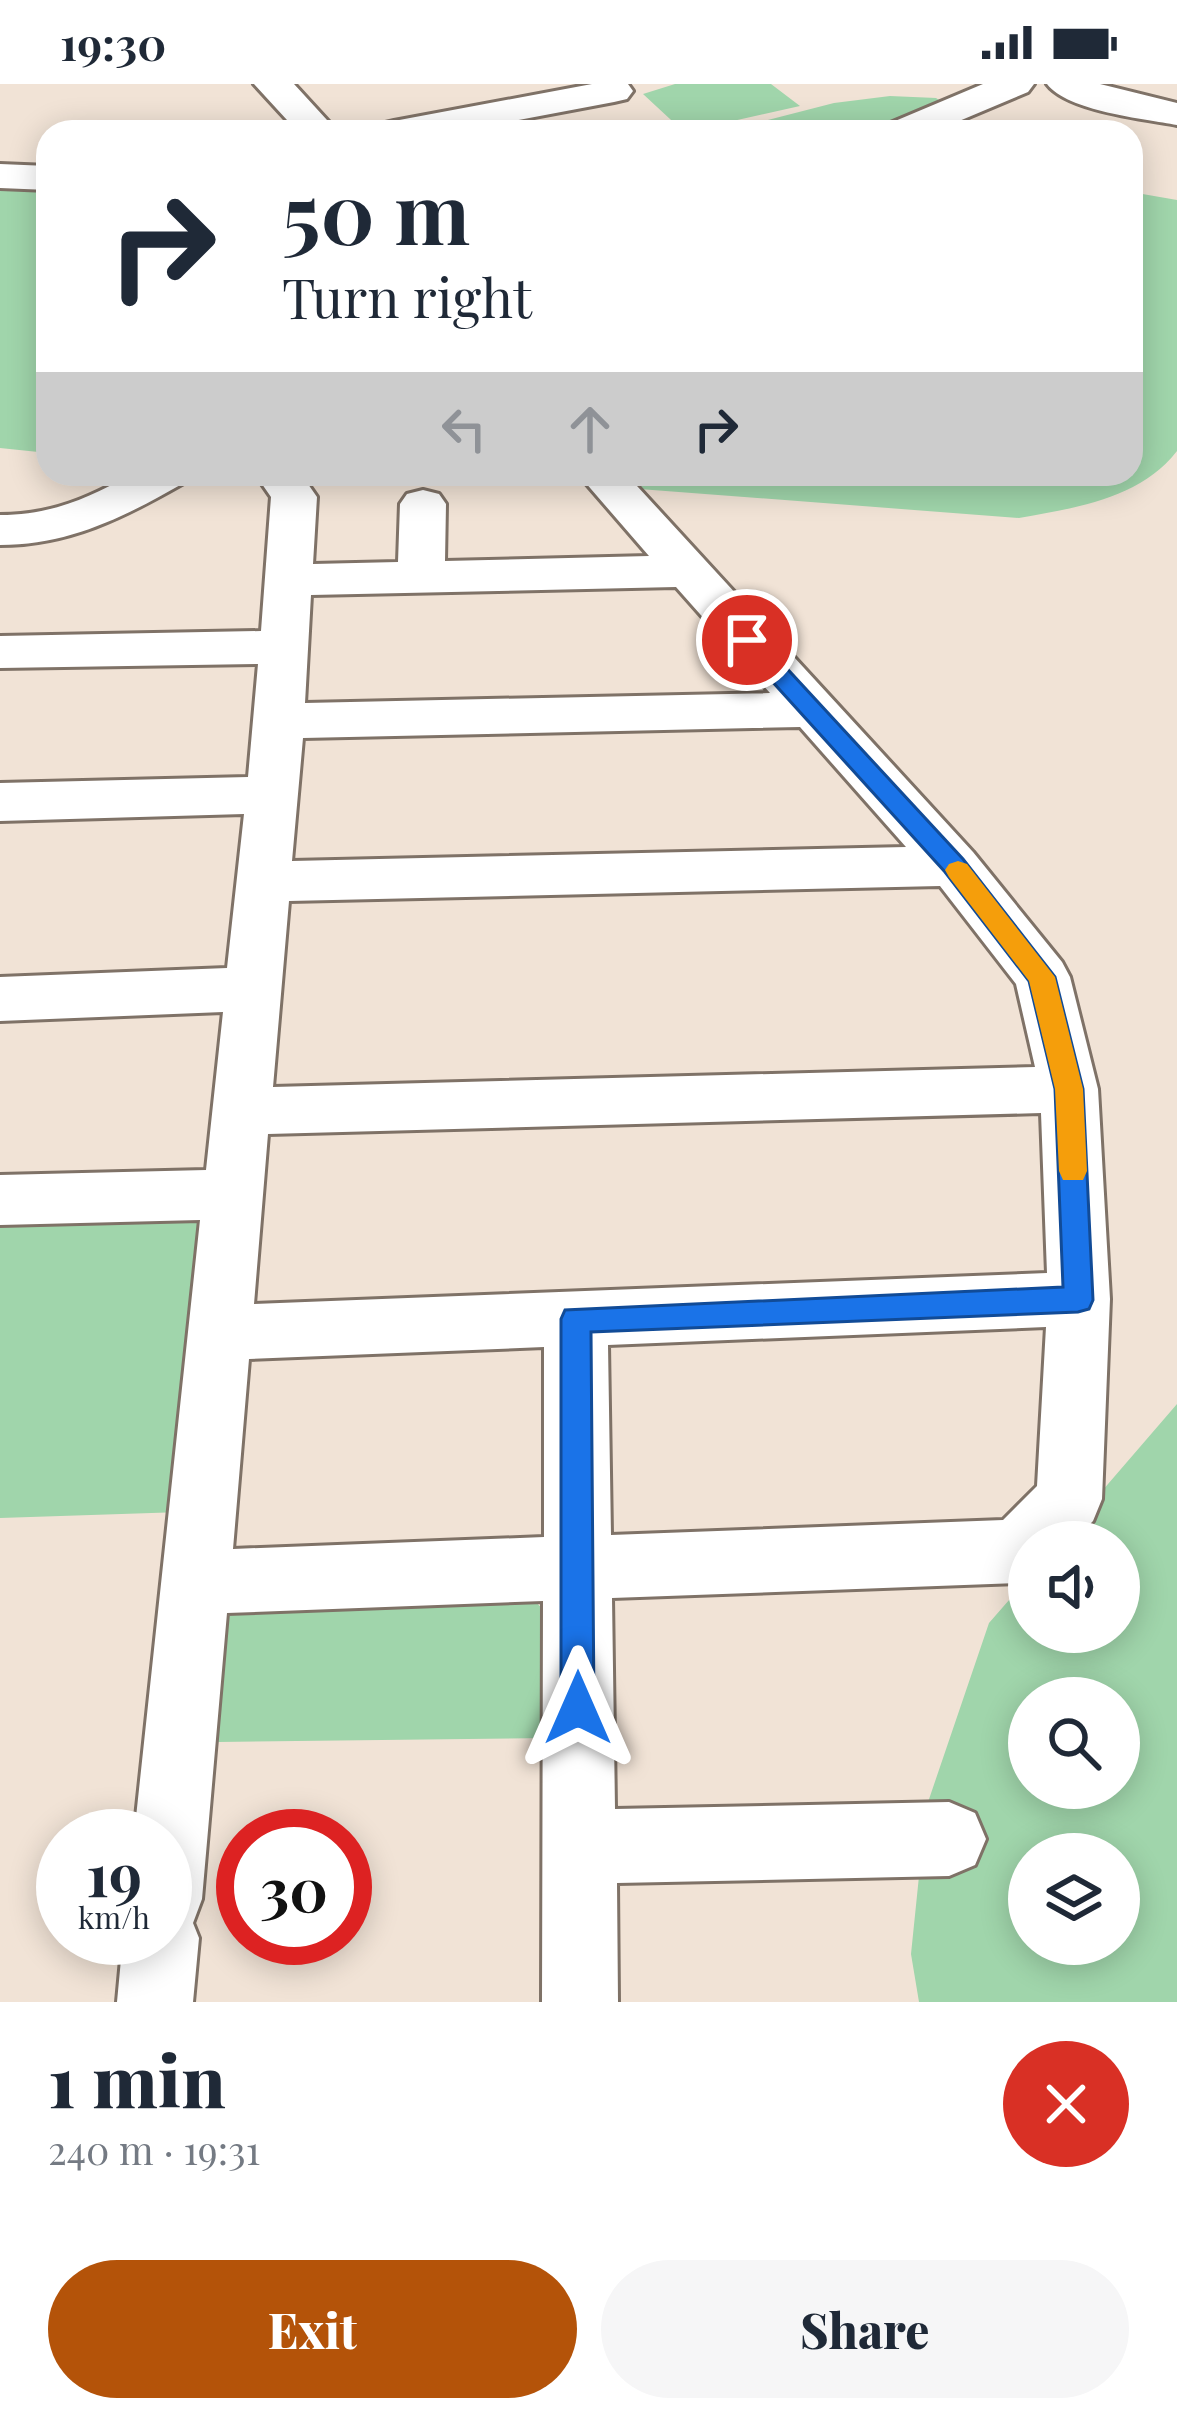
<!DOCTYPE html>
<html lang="en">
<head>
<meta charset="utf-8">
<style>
  body { margin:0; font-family:"Playfair Display",serif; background:#f6f6f7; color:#1f2937; height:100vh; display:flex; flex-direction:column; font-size:45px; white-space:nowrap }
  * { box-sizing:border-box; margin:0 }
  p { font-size:39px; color:#747a83 }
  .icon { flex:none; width:66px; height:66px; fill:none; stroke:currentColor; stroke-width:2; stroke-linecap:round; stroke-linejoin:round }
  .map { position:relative; height:1918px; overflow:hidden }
  .panel { display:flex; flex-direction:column; background:#fff; flex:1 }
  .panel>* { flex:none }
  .banner { position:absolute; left:36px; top:36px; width:1107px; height:366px; border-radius:36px; box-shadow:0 6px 30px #0003; background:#fff; color:#1f2937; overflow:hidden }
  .buttons { position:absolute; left:1008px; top:1437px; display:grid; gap:24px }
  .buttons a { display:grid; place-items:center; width:132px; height:132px; border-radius:50%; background:#fff; box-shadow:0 6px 30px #0003; font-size:60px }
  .speed { position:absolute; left:36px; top:1725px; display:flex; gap:24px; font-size:60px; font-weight:700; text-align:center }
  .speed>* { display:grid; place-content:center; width:156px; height:156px; border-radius:50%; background:#fff; box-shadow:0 6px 30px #0003; line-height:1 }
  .speed small { font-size:30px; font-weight:400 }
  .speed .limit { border:18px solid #d22; background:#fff; color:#111 }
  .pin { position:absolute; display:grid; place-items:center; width:102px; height:102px; color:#fff; margin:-51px; border:6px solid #fff; border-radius:50%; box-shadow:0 3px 12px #0007 }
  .me { position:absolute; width:132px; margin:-66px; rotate:0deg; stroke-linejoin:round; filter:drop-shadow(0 0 9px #0008) }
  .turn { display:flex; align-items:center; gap:42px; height:252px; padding:0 48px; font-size:54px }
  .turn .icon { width:156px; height:156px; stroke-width:2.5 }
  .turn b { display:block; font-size:84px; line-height:102px }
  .lanes { display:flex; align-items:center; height:114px; padding:0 48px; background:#0003; justify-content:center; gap:60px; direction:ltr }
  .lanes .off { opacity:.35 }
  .round { display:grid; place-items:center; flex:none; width:126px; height:126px; border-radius:63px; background:#f6f6f7 }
  .summary { display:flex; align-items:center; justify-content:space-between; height:204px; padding:0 48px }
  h1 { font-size:72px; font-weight:800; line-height:90px }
  .action { display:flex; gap:24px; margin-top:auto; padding:24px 48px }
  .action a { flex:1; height:138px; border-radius:72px; background:#b45309; color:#fff; font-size:48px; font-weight:800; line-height:138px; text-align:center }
  .action a+a { background:#f6f6f7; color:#1f2937 }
  .status { display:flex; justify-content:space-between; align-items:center; height:84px; padding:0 60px; background:#fff; direction:ltr }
  .status svg { height:33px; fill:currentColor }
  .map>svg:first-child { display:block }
</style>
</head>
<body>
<div class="status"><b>19:30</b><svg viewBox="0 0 49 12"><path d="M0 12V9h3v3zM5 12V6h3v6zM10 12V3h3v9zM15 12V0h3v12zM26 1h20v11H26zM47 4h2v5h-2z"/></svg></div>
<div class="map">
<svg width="1177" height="1918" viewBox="0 0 1177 1918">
  <rect width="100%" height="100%" fill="#f1e3d6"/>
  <path fill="#a0d5ab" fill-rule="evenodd" d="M 675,0 L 771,0 L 800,22 L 684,48 L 643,10 Z
    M 890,12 L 936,14 L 989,48 L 721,48 L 834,19 Z
    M 48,80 L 48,369 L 0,364 L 0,87 Z
    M 1131,108 L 1177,116 L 1177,367 C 1140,415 1075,424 1019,434 L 443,390 L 1131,390 Z
    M 213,1129 L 182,1428 L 0,1434 L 0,1132 Z
    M 1177,1320 L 1177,1918 L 919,1918 L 911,1870 L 926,1724 L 989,1539 L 1029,1493 L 1029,1548 L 1119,1548 L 1119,1458 L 1058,1458 ZM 1029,1614 L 1119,1614 L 1119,1704 L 1029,1704 ZM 1029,1770 L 1119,1770 L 1119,1860 L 1029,1860 Z
    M 518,1501 L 546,1528 L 549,1654 L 218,1658 L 229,1528 Z"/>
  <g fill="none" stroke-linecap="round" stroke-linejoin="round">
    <defs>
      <path id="street" d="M 254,0 L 294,0 L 338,48 L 298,48 Z
        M 592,0 L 628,0 L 633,7 L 627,15 L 614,18 L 455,48 L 375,48 L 381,40 L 394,37 Z
        M 983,0 L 1034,0 L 1028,8 L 933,48 L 882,48 L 888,40 Z
        M 1047,0 L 1100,0 L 1177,19 L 1177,41 C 1145,35 1067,27 1047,0 Z
        M 0,80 L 48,82 L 48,106 L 0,104 Z
        M 132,390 L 189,390 L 182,400 C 124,433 69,461 0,461 L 0,431 C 51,431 89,414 132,390 Z
        M 255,390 L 301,390 L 317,413 L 313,480 L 398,478 L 400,420 L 407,410 L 423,406 L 439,410 L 446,420 L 445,477 L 649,472 L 578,390 L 626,390 L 973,768 L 1062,878 L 1070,893 L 1098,1005 L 1110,1215 L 1102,1415 L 1093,1437 L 1072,1458 L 1029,1458 L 1029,1494 L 1018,1499 L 612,1514 L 615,1725 L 949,1718 L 975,1729 L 986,1755 L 975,1781 L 949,1792 L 617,1799 L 618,1918 L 542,1918 L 543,1517 L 227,1529 L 202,1815 L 193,1839 L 199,1854 L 193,1918 L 117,1918 L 123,1854 L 165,1854 L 165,1752 L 134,1752 L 200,1136 L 0,1141 L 0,1091 L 206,1086 L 223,928 L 0,937 L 0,893 L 227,884 L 244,730 L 0,737 L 0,699 L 248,693 L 258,580 L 0,584 L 0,552 L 261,547 L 271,413 ZM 676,503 L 770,609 L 305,619 L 311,511 ZM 800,643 L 906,763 L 292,777 L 303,654 ZM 940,802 L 1016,900 L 1035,983 L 273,1003 L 289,817 ZM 1041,1029 L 1047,1189 L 254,1220 L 268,1050 ZM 1046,1243 L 1037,1402 L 1003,1436 L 611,1451 L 608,1261 ZM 544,1263 L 544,1453 L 233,1465 L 249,1275 Z"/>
    </defs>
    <use href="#street" stroke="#7f7267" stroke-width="6"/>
    <use href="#street" fill="#fff" fill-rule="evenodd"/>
  </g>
  <path fill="#1a73e8" stroke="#114b97" stroke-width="3" d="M 747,548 L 755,550 L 963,775 L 1055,893 L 1083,1005 L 1093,1216 L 1089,1225 L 1078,1228 L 591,1248 L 594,1624 L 589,1636 L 578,1641 L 566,1636 L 561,1624 L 561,1235 L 565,1226 L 1063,1203 L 1055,1005 L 1029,897 L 945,788 L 739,561 L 739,550 Z"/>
  <path fill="#f59e0b" d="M 958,777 L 967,780 L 1055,893 L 1083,1005 L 1087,1087 L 1083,1096 L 1063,1096 L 1059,1087 L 1055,1005 L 1029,897 L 949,793 L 945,786 L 949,780 Z"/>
</svg>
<div class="buttons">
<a><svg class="icon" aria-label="sound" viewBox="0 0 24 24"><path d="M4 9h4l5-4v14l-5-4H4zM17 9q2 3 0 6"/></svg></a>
<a><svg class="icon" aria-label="search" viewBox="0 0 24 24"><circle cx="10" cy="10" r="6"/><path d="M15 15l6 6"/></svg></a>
<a><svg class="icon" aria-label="layers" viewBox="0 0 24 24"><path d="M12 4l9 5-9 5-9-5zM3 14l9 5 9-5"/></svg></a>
</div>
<div class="speed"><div>19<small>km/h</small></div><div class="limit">30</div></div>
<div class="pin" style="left:747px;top:556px;background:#d93025"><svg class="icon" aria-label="arrive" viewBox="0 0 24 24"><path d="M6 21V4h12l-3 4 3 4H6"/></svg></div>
<svg class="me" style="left:578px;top:1624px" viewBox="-20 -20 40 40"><path d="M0-17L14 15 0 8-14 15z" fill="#1a73e8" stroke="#fff" stroke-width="4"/></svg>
<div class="banner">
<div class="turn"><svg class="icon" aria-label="right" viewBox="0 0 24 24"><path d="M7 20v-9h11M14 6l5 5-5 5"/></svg><div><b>50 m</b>Turn right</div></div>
<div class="lanes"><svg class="icon off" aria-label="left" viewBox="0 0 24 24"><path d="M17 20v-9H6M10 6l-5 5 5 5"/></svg><svg class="icon off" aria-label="ahead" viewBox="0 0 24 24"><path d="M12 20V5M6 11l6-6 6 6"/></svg><svg class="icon" aria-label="right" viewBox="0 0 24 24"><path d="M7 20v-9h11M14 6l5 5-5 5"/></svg></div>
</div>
</div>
<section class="panel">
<div class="summary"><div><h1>1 min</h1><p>240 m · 19:31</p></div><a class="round" style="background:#d93025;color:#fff"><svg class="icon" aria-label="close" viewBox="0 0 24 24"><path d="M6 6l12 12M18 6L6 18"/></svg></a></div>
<div class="action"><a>Exit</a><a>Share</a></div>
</section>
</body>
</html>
